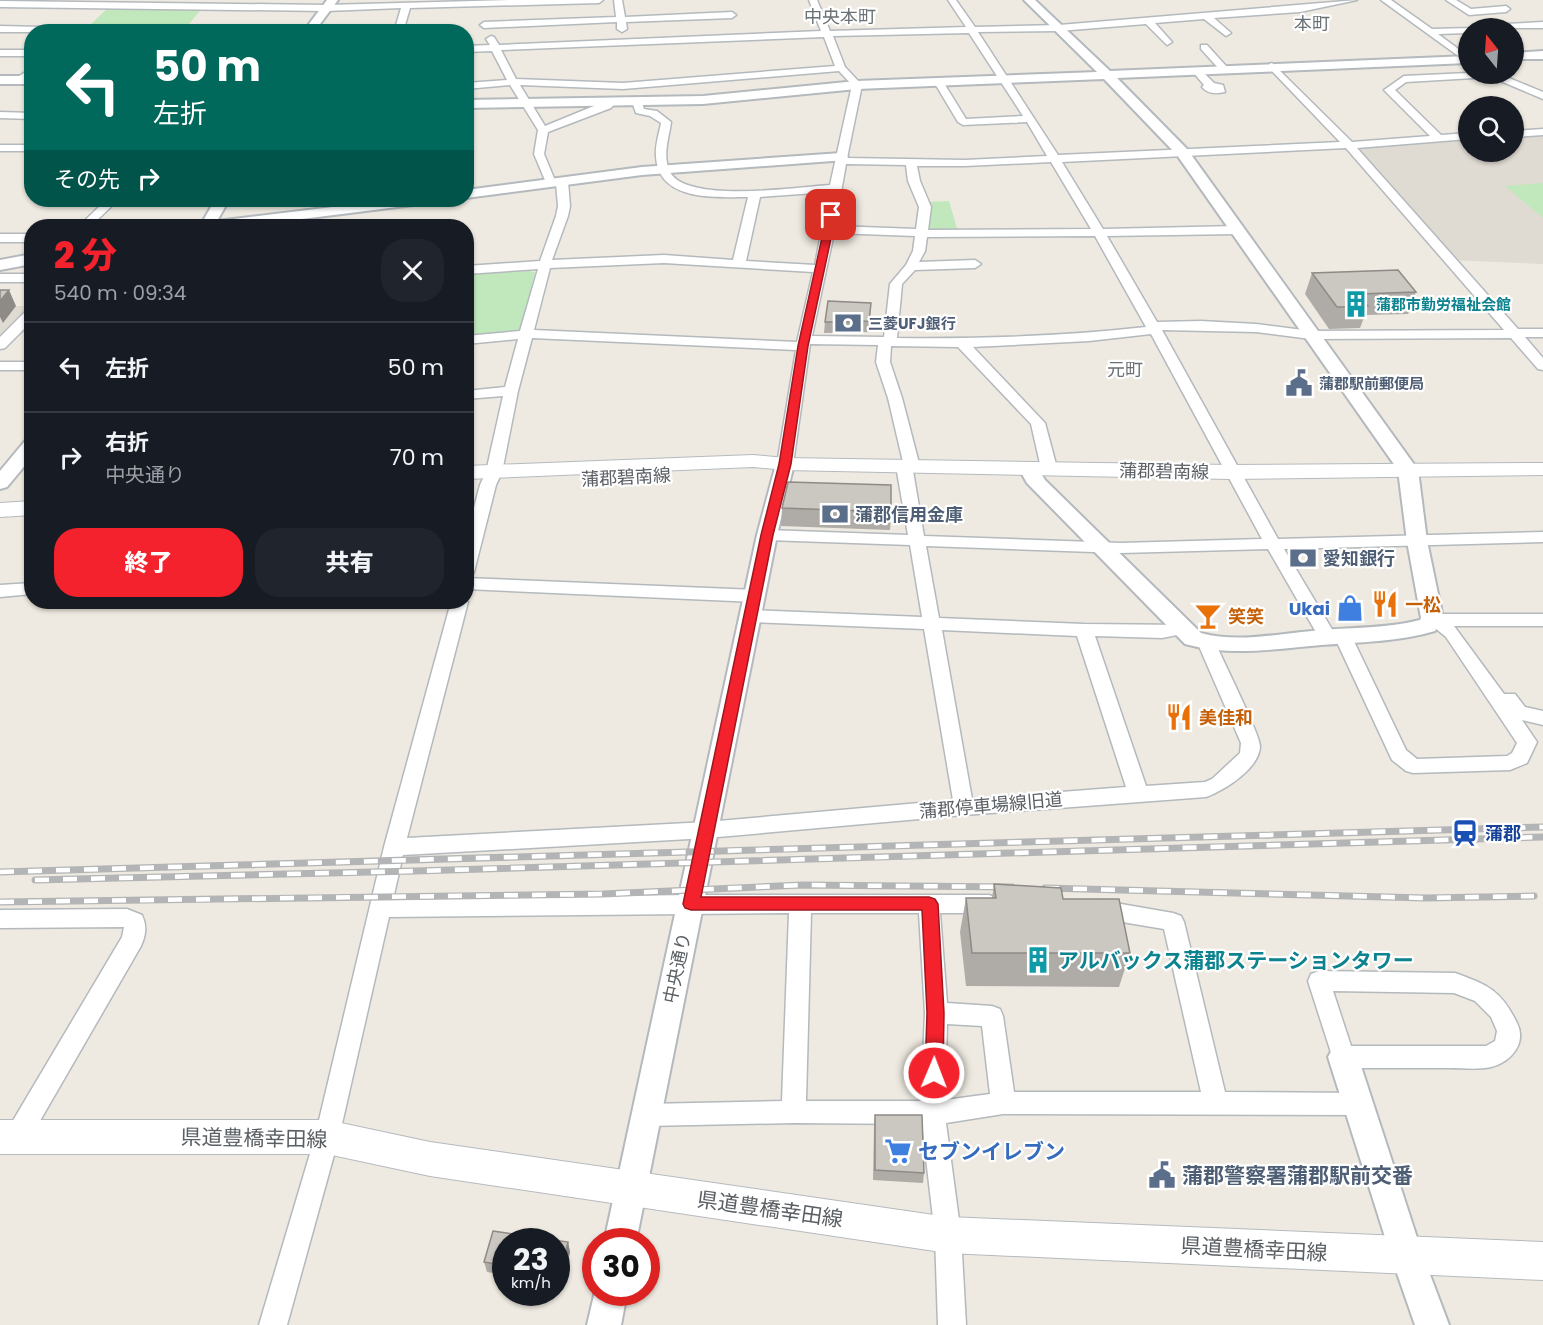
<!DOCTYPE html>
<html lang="ja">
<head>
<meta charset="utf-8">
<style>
  body { margin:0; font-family:Poppins,"Noto Sans JP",sans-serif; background:#20242c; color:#f1f3f6; height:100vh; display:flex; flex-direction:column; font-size:22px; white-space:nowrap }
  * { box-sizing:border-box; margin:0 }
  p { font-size:20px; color:#9ea1a6 }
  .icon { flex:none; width:33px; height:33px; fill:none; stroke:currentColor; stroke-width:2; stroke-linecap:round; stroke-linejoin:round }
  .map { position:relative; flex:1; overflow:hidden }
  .drawer { position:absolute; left:24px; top:219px; width:450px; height:390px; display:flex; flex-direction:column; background:#171b24; border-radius:24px; box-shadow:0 2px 4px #0004 }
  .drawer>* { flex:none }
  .guide { position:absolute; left:24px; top:24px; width:450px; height:183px; border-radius:24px; box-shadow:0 2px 4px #0004; background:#00695c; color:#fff; overflow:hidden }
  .needle { width:39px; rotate:343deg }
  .controls { position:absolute; left:1458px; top:18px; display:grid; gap:12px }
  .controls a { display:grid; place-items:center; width:66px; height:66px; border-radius:50%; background:#171b24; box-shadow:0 2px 4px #0004; font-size:30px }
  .speed { position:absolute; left:492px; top:1228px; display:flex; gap:12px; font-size:30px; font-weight:700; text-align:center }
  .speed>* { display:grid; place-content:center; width:78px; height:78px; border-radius:50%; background:#171b24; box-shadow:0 2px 4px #0004; line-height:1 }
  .speed small { font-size:15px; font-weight:400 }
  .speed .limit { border:9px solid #d22; background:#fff; color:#111 }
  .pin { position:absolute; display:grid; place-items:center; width:51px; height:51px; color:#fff; margin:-26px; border-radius:12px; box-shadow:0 3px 9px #0006 }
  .me { position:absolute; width:66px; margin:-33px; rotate:1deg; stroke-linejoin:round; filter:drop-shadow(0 0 4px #0008) }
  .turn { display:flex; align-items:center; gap:21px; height:126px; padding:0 30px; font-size:27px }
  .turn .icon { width:78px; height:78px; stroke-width:2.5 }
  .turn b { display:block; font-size:42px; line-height:51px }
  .then { display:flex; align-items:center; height:57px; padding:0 30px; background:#0003; gap:12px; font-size:22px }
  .round { display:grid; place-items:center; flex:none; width:63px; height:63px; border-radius:24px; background:#20242c }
  .head { display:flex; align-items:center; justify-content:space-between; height:102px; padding:0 30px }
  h1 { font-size:36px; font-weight:800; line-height:45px; color:#f4222c }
  .button { display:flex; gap:12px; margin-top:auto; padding:12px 30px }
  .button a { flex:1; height:69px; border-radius:24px; background:#f4222c; color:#fff; font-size:24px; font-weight:800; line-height:69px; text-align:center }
  .button a+a { background:#20242c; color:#f1f3f6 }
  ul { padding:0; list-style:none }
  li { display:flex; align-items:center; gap:18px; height:90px; padding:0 30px; border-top:2px solid #363941 }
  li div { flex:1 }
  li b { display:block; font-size:22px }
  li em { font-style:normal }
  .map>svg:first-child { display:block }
</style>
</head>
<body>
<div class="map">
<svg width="1543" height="1325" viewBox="0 0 1543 1325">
  <rect width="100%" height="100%" fill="#eeeae1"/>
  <path fill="#e0dbd2" d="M 1543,132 L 1543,264 L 1449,260 L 1349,145 L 1468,136 L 1468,152 L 1514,152 L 1514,134 Z
    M 0,306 L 32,306 L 0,336 Z"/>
  <path fill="#c1e7bc" d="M 112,4 L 204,6 L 183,31 L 84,31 Z
    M 1543,183 L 1543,218 L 1505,186 Z
    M 949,201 L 958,232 L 917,232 L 926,202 Z
    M 529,271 L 535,272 L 520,331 L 467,336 L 467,274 Z"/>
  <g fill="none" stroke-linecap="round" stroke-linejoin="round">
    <defs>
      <path id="minor" d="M 510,0 L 603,0 L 599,3 L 410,8 L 403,32 L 394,32 L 401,8 L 326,11 L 0,7 L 0,1 L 326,5 Z
        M 614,0 L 622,0 L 625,17 L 732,12 L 736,15 L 732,18 L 626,22 L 627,29 L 622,32 L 617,29 L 617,22 L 484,28 L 480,25 L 484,22 L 616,17 Z
        M 809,0 L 817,0 L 830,31 L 966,27 L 948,0 L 956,0 L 975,27 L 1059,25 L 1357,0 L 1300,12 L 1214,18 L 1231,33 L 1226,36 L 1204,19 L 1155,23 L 1172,42 L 1167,45 L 1146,24 L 1059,31 L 978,32 L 1058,155 L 1340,142 L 1269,68 L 1269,64 L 1272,63 L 1352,142 L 1430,136 L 1384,90 L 1404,76 L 1468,73 L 1499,74 L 1543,92 L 1543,99 L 1491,77 L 1406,82 L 1395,90 L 1441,135 L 1468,133 L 1468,139 L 1357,148 L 1518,329 L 1543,329 L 1543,337 L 1525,337 L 1543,358 L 1543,370 L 1538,369 L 1511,338 L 1311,339 L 1256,332 L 1162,330 L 1278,539 L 1543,532 L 1543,542 L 1284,549 L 1336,636 L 1338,633 L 1350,633 L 1406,750 L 1417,759 L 1507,756 L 1512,753 L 1517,743 L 1446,637 L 1423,618 L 1426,614 L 1543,614 L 1543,626 L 1454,626 L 1504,694 L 1515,694 L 1525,707 L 1543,711 L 1543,725 L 1522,720 L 1537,742 L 1527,763 L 1510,770 L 1413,773 L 1406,771 L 1392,760 L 1335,638 L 1333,641 L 1321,641 L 1268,549 L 1121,553 L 926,546 L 939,618 L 1084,624 L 1187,625 L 1190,629 L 1187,633 L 1162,638 L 1095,636 L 1146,786 L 1205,782 L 1212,779 L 1240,753 L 1241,743 L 1198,644 L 1201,640 L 1213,640 L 1216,644 C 1223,661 1260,734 1260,746 C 1260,768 1225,790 1206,797 L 964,815 L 707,838 L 403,855 L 393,899 L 691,895 L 989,895 L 997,898 L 1000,904 L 997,910 L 989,913 L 940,913 L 947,1003 L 992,1006 L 1000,1009 L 1003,1016 L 1014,1092 L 1201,1092 L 1164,929 L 1098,918 L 1090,915 L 1087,909 L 1090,903 L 1098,900 L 1173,913 L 1181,916 L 1184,922 L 1225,1092 L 1358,1093 L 1367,1096 L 1370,1104 L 1367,1112 L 1358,1115 L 1003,1114 L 946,1123 L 961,1235 L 966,1325 L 938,1325 L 935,1235 L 922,1124 L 794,1123 L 646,1126 L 637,1123 L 634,1115 L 637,1107 L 646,1104 L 782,1101 L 789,913 L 389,917 L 339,1137 L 287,1325 L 259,1325 L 315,1137 L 384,847 L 451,602 L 468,602 L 407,838 L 707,822 L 953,800 L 924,629 L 751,622 L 745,620 L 742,616 L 745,612 L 751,610 L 922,617 L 910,545 L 767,540 L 759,535 L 767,530 L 908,535 L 896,466 L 903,462 L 888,398 L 876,362 L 878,345 L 810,344 L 793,464 L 785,469 L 777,464 L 796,350 L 532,338 L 518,391 L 502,472 L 496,485 L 474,572 L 472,576 L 466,577 L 466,538 L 480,485 L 486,472 L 503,396 L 466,399 L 466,391 L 505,387 L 518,339 L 466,344 L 466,336 L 520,331 L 538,269 L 466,274 L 466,266 L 540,261 L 556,216 L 558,206 L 556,183 L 551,186 L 547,185 L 534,154 L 538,130 L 510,85 L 466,89 L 466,83 L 507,80 L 492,51 L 466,52 L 466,46 L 490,45 L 486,39 L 491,36 L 494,37 L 499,45 L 821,31 ZM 969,33 L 1023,116 L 966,119 L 942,80 L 936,80 L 934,82 L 958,122 L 963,125 L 1027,122 L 1047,156 L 965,160 L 847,158 L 862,85 L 845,67 L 833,36 ZM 824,37 L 835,66 L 623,83 L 516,79 L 501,50 ZM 839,71 L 852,85 L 830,185 C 798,187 687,204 670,172 C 662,156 669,138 671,122 L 657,111 L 644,109 L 641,100 L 632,102 L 636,113 L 650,116 L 661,123 C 659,134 655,145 656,156 C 658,202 716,197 748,197 L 733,260 L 664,255 L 552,260 L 568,216 L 570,206 L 568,182 L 562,179 L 556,183 L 544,154 L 548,132 L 611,108 L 615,103 L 606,101 L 545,126 L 520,85 L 623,89 ZM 1346,148 L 1504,330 L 1311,331 L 1256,324 L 1201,321 L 1157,322 L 1107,236 L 1237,234 L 1243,230 L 1237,226 L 1103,229 L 1062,162 ZM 1051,162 L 1091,229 L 928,230 L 931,207 L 920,181 L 917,166 L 965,166 ZM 846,164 L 906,165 L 908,181 L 919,207 L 916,229 L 835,226 ZM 829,192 L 815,265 L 746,261 L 760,197 ZM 834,233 L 915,236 L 913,251 L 906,265 L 890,284 L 884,337 L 812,336 ZM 1095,236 L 1146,327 C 1064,336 981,339 897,338 L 902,284 L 915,270 L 975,268 L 981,264 L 975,260 L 919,262 L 925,251 L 927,237 ZM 664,263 L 813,272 L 797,342 L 534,330 L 550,268 ZM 1151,334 L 1262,539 L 1121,543 L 924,536 L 913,471 L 920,467 L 902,398 L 890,362 L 891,346 L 958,347 L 1031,424 L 1041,468 L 1049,473 L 1057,468 L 1045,423 L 973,347 L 1089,341 ZM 942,630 L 1077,636 L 1126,787 L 972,799 ZM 811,913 L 919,913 L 925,1013 L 921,1101 L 806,1101 ZM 947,1024 L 982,1026 L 990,1094 L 945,1100 Z
        M 1381,0 L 1391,0 L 1432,29 L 1471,28 L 1468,28 L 1468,33 L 1438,34 L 1468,56 L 1468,63 Z
        M 1446,0 L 1456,0 L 1471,9 L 1506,6 L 1510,9 L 1506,12 L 1469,15 Z
        M 1543,22 L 1543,28 L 1481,28 L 1486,25 Z
        M 0,26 L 125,29 L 129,32 L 0,32 Z
        M 1201,45 L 1207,45 L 1226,66 L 1226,70 L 1220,70 L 1201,49 Z
        M 0,50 L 32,50 L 32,56 L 0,56 Z
        M 32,68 L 32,76 L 22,82 L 16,82 L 16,78 Z
        M 1193,68 L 1199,68 L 1214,83 L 1223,85 L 1225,92 C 1216,94 1208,94 1202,87 L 1204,85 L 1193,72 Z
        M 0,112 L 32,113 L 32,119 L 0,118 Z
        M 1543,129 L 1543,135 L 1514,137 L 1514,131 Z
        M 0,145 L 32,145 L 32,151 L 0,151 Z
        M 106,200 L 118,200 L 91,226 L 79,226 Z
        M 0,234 L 32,234 L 32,242 L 0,242 Z
        M 0,274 L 32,274 L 32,282 L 0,282 Z
        M 32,309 L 32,321 L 5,348 L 0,349 L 0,337 L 27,310 Z
        M 0,362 L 32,362 L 32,370 L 0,370 Z
        M 466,578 L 756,590 L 762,592 L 765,596 L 762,600 L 756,602 L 466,589 Z
        M 32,583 L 32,594 L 0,597 L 0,585 Z
        M 127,909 L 142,915 C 147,926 146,935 141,946 L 26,1145 L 17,1149 L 8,1145 L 5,1137 L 8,1129 L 122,937 L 124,927 L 0,928 L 0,910 Z
        M 1319,971 L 1455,973 C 1488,985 1501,990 1517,1023 C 1527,1043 1511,1062 1491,1067 C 1479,1070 1462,1068 1449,1068 C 1414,1068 1378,1068 1343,1068 L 1335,1065 L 1308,981 L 1311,974 ZM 1333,991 L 1454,993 L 1475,1001 L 1491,1017 L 1497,1031 L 1495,1041 L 1486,1046 L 1351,1046 Z"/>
      <path id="tertiary" d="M 327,0 L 338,0 L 314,32 L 303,32 Z
        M 1024,0 L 1035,0 L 1110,71 L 1468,56 L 1468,63 L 1117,78 L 1187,149 L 1418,470 L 1427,541 L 1443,618 L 1435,631 C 1397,642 1360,642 1321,645 C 1274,649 1231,657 1185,644 L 1027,483 L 1019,469 L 1022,465 L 1036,465 L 1045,480 L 1201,633 C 1237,643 1276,634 1312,631 C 1348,627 1384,629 1420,620 L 1421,618 L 1407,541 L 1398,470 L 1177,155 L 1104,79 L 857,89 L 703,104 L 466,108 L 466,100 L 703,96 L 857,81 L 1097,72 Z
        M 1543,51 L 1543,59 L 1514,59 L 1514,53 Z
        M 0,76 L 32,76 L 32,84 L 0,84 Z
        M 841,153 L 846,154 L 848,157 L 846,160 L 642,175 L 466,198 L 466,190 L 642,167 Z
        M 215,200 L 229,200 L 217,221 L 391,200 L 428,200 L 421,204 L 247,226 L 200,226 Z
        M 32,254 L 32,264 L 0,270 L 0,260 Z
        M 32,440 L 32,457 L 7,487 L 0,489 L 0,471 L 25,441 Z
        M 785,458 L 792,460 L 794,464 L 777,535 L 636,1242 L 604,1242 L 757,535 L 776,464 L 778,460 Z
        M 1343,1044 L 1353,1048 L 1358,1057 L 1423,1256 L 1449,1325 L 1415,1325 L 1391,1256 L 1328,1057 L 1333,1048 Z
        M 596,1287 L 596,1293 L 627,1293 L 621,1325 L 587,1325 Z"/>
      <path id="secondary" d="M 753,455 L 785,458 L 1231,465 L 1543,463 L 1543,475 L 1231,479 L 785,470 L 753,467 L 466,479 L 466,466 Z
        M 32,501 L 32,515 L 0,517 L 0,503 Z
        M 0,1120 L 327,1120 L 430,1142 L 948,1217 L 1543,1242 L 1543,1280 L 948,1253 L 430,1176 L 327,1154 L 0,1154 Z"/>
    </defs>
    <use href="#minor" stroke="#b4b9bd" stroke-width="3"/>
    <use href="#tertiary" stroke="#b4b9bd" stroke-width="4"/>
    <use href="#secondary" stroke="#b5babf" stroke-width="2"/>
    <use href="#minor" fill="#fff" fill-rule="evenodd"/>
    <use href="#tertiary" fill="#fff" fill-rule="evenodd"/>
    <use href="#secondary" fill="#fff" fill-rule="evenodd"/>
    <defs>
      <path id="rail" d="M 0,872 L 1543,827
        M 35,880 L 415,871 L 1543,837
        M 1045,888 L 1425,898 L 1534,896
        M 0,902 L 603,894 L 802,885 L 1012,887"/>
    </defs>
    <use href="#rail" stroke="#b3b4b5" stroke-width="7"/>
    <use href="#rail" stroke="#fff" stroke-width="4.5" stroke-dasharray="14" stroke-linecap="butt"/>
  </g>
  <path fill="#afaba6" d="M 1312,273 L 1416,292 L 1408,314 L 1365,315 L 1360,328 L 1329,329 L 1305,294 Z
    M 871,303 L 869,332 L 824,333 L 825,322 Z
    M 782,508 L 891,512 L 890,530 L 781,526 Z
    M 994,884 L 1063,899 L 1130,953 L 1119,987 L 966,986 L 960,932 L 966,898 L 992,898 Z
    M 875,1115 L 924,1173 L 923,1183 L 873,1180 L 874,1126 Z
    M 493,1231 L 568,1242 L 570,1252 L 562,1284 L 556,1283 L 556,1242 L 506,1242 L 506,1275 L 487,1272 L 484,1262 Z"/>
  <path fill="#8e8b87" d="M 9,290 L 16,306 L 3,323 L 0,317 L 0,301 Z
    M 568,1242 L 570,1252 L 562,1284 L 560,1274 Z"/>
  <path fill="#cbc7c1" stroke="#8e8b87" stroke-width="1.5" d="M 1398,270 L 1416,292 L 1359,294 L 1368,306 L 1341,307 L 1337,307 L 1312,273 Z
    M 0,290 L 9,290 L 0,301 Z
    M 828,301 L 871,303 L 869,321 L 825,322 Z
    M 788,482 L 891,485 L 891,512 L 782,508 Z
    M 994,884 L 1061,888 L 1063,899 L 1119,899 L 1130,953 L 972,953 L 966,898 L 996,898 Z
    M 875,1115 L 922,1115 L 924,1173 L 875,1170 Z
    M 493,1231 L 568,1242 L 560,1274 L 556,1273 L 556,1242 L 506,1242 L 506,1266 L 484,1262 Z"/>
  <path fill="#f4222c" stroke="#9f161d" stroke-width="1.5" d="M 831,212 L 836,215 L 808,346 L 791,464 L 773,535 L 701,897 L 929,897 L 935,899 L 938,904 L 944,1013 L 943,1073 L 941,1079 L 934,1081 L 928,1079 L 925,1073 L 927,1013 L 922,910 L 691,910 L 685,908 L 683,904 L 761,535 L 779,464 L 798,346 L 827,215 Z"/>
  <defs>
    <symbol id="building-bare" viewBox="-9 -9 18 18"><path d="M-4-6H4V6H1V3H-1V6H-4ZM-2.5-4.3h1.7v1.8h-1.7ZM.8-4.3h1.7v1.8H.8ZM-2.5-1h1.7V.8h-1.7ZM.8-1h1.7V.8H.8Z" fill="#0f9aa8" stroke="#fff" stroke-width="2.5" paint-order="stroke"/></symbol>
    <symbol id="bank-bare" viewBox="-9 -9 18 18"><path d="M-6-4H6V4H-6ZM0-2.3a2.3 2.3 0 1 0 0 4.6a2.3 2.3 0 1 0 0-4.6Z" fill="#5c6f8a" stroke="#fff" stroke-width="2.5" paint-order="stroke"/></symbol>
    <symbol id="civic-bare" viewBox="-9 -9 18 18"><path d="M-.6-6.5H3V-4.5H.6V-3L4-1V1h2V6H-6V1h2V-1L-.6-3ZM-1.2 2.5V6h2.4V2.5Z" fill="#5c6f8a" stroke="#fff" stroke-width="2.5" paint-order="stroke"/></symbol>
    <symbol id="restaurant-bare" viewBox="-9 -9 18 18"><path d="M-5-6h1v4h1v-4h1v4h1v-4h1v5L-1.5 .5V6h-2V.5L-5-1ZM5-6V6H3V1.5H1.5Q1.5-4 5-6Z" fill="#e8710a" stroke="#fff" stroke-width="2.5" paint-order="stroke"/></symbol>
    <symbol id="shop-bare" viewBox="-9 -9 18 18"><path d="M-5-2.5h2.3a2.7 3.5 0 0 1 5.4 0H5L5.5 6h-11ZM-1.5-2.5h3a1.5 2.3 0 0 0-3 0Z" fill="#3f7fe0" stroke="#fff" stroke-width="2.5" paint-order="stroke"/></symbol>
    <symbol id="bar-bare" viewBox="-9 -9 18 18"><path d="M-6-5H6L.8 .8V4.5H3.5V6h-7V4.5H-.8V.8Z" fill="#e8710a" stroke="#fff" stroke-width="2.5" paint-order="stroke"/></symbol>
    <symbol id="station-bare" viewBox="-9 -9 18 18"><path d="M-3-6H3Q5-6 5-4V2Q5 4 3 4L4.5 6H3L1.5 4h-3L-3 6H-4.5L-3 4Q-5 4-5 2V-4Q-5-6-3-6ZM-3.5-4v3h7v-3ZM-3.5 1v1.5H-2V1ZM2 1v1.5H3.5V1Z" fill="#1a4fb4" stroke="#fff" stroke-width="2.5" paint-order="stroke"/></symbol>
    <symbol id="supermarket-bare" viewBox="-9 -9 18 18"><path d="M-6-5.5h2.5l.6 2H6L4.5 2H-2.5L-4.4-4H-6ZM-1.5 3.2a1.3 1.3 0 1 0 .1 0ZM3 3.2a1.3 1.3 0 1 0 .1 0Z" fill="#3f7fe0" stroke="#fff" stroke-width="2.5" paint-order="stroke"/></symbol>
  </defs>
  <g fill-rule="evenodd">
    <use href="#building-bare" x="1337" y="285" width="38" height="38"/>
    <use href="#bank-bare" x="829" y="304" width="38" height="38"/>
    <use href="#civic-bare" x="1280" y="364" width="38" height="38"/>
    <use href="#bank-bare" x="816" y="495" width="38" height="38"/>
    <use href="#bank-bare" x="1284" y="539" width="38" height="38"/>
    <use href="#restaurant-bare" x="1366" y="585" width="38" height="38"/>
    <use href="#shop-bare" x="1331" y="589" width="38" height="38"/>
    <use href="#bar-bare" x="1189" y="597" width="38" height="38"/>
    <use href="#restaurant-bare" x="1160" y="698" width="38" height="38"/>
    <use href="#station-bare" x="1446" y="814" width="38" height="38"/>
    <use href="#building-bare" x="1019" y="941" width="38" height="38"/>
    <use href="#supermarket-bare" x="879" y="1132" width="38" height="38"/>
    <use href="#civic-bare" x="1143" y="1156" width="38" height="38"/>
  </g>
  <g text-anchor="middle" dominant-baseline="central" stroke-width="4.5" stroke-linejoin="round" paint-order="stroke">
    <g font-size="15" font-weight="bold" fill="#0d838f" stroke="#fff" text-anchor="start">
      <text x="1376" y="304">蒲郡市勤労福祉会館</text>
    </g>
    <g font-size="15" font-weight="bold" fill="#4e5e75" stroke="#fff" text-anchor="start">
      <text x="868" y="323">三菱UFJ銀行</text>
      <text x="1319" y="383">蒲郡駅前郵便局</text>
    </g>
    <g font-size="18" fill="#6b7276" stroke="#fff">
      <text x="840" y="16">中央本町</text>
      <text x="1312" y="23">本町</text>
      <text x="1125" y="369">元町</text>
    </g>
    <g font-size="18" fill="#5a5f64" stroke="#fff">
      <text transform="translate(1164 471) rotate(1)">蒲郡碧南線</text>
      <text transform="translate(626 477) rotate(-3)">蒲郡碧南線</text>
      <text transform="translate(991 805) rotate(-5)">蒲郡停車場線旧道</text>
      <text transform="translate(677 968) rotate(-78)">中央通り</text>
    </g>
    <g font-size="18" font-weight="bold" fill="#4e5e75" stroke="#fff" text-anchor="start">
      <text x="855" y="514">蒲郡信用金庫</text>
      <text x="1323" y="558">愛知銀行</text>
    </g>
    <g font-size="18" font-weight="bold" fill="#c56008" stroke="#fff" text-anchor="start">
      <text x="1405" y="604">一松</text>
      <text x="1228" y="616">笑笑</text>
      <text x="1199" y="717">美佳和</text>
    </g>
    <g font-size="18" font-weight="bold" fill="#366cbe" stroke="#fff" text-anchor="end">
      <text x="1330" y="608">Ukai</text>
    </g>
    <g font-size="18" font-weight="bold" fill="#164399" stroke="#fff" text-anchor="start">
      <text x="1485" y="833">蒲郡</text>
    </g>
    <g font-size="21" font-weight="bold" fill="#0d838f" stroke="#fff" text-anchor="start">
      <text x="1058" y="960">アルバックス蒲郡ステーションタワー</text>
    </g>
    <g font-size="21" fill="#5a5f64" stroke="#fff">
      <text transform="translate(254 1138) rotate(1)">県道豊橋幸田線</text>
      <text transform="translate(770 1209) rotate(8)">県道豊橋幸田線</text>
      <text transform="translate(1254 1249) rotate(3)">県道豊橋幸田線</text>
    </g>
    <g font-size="21" font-weight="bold" fill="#366cbe" stroke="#fff" text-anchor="start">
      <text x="918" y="1151">セブンイレブン</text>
    </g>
    <g font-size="21" font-weight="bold" fill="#4e5e75" stroke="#fff" text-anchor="start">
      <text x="1182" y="1175">蒲郡警察署蒲郡駅前交番</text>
    </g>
  </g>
</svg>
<div class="controls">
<a><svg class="needle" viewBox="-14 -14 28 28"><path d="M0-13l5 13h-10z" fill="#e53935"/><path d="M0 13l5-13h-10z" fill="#9ea1a6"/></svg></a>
<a><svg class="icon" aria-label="search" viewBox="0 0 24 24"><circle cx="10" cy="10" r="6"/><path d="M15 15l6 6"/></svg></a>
</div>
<div class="speed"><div>23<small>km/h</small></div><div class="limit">30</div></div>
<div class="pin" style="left:831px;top:215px;background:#d93025"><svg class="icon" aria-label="arrive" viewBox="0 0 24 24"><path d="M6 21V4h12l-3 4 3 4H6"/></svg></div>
<svg class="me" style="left:934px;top:1073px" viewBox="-20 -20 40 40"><circle r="17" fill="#f4222c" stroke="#fff" stroke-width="3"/><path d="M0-11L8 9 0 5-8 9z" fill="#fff"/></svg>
<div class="guide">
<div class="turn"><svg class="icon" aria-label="left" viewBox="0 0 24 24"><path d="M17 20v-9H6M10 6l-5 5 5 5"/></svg><div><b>50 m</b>左折</div></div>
<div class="then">その先<svg class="icon" aria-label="right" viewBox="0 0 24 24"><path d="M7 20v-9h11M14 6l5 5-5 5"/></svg></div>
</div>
<section class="drawer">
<div class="head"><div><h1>2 分</h1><p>540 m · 09:34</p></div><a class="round"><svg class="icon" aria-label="close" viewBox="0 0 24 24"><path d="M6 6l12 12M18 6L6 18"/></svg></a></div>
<ul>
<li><svg class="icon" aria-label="left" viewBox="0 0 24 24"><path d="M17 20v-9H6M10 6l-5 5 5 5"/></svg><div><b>左折</b></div><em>50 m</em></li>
<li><svg class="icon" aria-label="right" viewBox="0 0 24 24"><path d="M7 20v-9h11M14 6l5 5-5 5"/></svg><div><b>右折</b><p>中央通り</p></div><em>70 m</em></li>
</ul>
<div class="button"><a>終了</a><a>共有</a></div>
</section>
</div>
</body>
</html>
